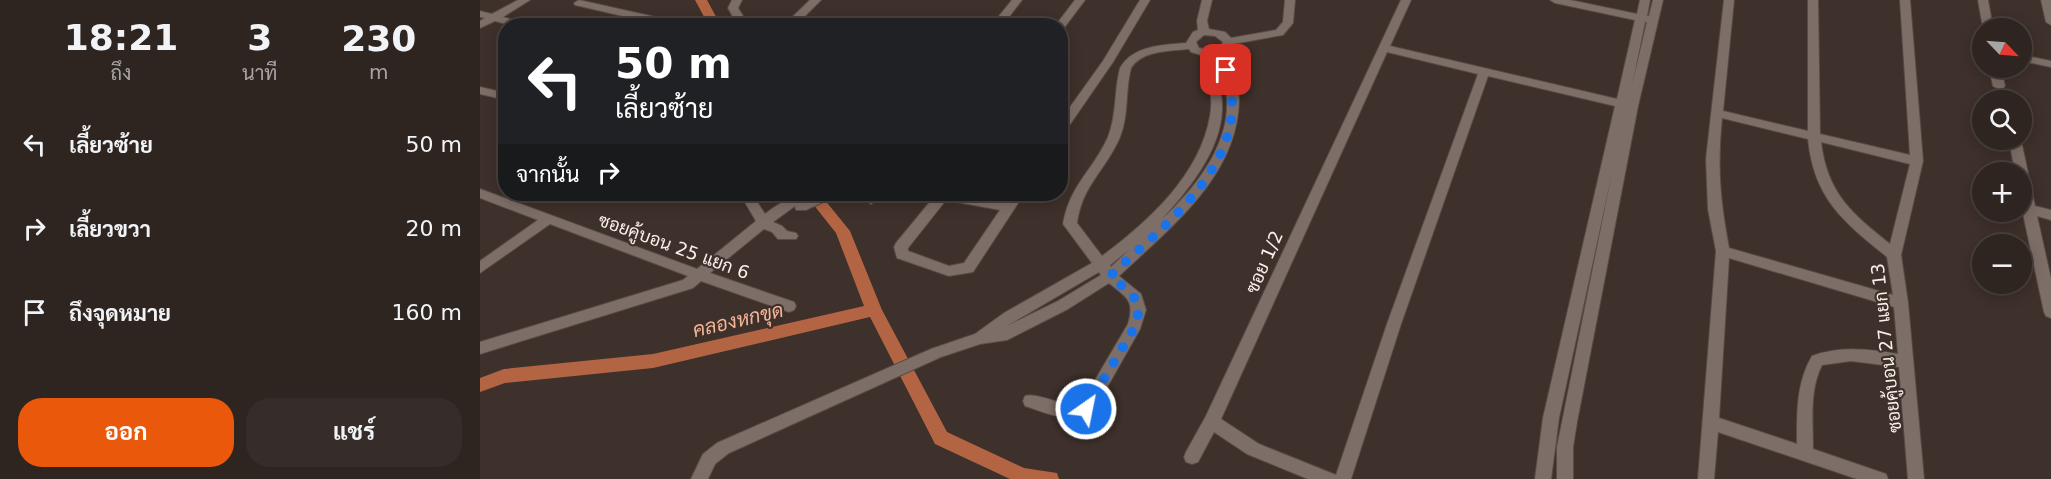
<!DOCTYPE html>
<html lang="th">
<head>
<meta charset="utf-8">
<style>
  body { margin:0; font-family:"DejaVu Sans",Sarabun,sans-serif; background:#362c29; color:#f1f3f6; height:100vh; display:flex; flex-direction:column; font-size:22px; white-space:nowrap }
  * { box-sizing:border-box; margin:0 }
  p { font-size:20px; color:#a7a4a5 }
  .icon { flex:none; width:33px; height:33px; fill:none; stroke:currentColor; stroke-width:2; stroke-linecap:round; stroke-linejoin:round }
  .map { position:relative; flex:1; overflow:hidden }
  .sheet { display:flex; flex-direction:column; background:#2e2420; width:480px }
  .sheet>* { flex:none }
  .banner { position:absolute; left:18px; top:18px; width:570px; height:183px; border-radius:24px; box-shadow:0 3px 15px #0003,0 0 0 2px #49413e; background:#202124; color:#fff; overflow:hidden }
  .needle { width:39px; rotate:115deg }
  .controls { position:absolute; left:1492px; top:18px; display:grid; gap:12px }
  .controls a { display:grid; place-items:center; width:60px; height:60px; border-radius:50%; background:#2e2420; box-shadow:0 3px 15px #0003,0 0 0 2px #49413e; font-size:30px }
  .pin { position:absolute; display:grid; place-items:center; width:51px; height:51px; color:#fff; margin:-26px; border-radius:12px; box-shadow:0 3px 9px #0006 }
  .me { position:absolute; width:66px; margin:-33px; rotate:33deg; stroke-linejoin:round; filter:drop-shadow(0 0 4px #0008) }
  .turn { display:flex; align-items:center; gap:21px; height:126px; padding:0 18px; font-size:27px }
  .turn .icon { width:78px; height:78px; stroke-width:2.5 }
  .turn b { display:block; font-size:42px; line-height:51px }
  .then { display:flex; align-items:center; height:57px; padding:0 18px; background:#0003; gap:12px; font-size:22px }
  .eta { display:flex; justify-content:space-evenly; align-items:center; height:102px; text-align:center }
  .eta b { font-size:36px; font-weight:700; line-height:42px }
  .button { display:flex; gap:12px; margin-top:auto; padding:12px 18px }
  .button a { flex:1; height:69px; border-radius:24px; background:#ea580c; color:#fff; font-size:24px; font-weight:700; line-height:69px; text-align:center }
  .button a+a { background:#362c29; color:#f1f3f6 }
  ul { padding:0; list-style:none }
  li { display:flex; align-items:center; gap:18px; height:84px; padding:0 18px }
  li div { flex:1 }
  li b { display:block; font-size:22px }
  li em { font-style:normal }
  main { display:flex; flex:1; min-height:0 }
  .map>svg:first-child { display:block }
</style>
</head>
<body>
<main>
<section class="sheet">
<div class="eta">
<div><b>18:21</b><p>ถึง</p></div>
<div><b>3</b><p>นาที</p></div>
<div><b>230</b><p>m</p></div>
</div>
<ul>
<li><svg class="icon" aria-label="left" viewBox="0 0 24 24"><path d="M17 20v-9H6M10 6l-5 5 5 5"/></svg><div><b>เลี้ยวซ้าย</b></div><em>50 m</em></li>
<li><svg class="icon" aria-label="right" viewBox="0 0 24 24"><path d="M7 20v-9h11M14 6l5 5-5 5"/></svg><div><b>เลี้ยวขวา</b></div><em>20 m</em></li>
<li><svg class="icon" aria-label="arrive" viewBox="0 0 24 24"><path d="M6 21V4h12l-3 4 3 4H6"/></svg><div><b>ถึงจุดหมาย</b></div><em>160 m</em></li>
</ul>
<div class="button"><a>ออก</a><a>แชร์</a></div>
</section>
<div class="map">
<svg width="1571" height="479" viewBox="0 0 1571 479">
  <rect width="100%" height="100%" fill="#3e302a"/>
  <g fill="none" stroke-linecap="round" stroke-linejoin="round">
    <path fill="#b36543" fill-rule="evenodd" d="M 215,0 L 227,0 L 241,26 L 229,26 Z
      M 325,194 L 340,194 L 370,231 L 402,310 L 467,432 L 544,468 L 577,473 L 579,479 L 530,479 L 455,444 L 390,317 L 173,368 L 25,383 L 0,392 L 0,378 L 24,369 L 173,354 L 384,306 L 356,233 Z"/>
    <defs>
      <path id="street" d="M 38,0 L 50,0 L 23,17 L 53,26 L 34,26 L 15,21 L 0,28 L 0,21 L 5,18 L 0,17 L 0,11 L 12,14 Z
        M 99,0 L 202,23 L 207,26 L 186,26 L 95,5 L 94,3 Z
        M 252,0 L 262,0 L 258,8 L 269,26 L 258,26 L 248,8 Z
        M 330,0 L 341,0 L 315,26 L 303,26 Z
        M 532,0 L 542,0 L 522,26 L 511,26 Z
        M 595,0 L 605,0 L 584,28 L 580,29 L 580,26 L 575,26 Z
        M 660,0 L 670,0 L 633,62 L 584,133 L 580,134 L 580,121 L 623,61 Z
        M 722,0 L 732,0 L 727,21 L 729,29 L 745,32 L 751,38 L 796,30 L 803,22 L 805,0 L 815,0 L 813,23 L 803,35 L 753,44 L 750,50 L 744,52 C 750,67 759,84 759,101 C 757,177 690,228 639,276 L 661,294 L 666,310 L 660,329 L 612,414 C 587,423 569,414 545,406 L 543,401 L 545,396 C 558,392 581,407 601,404 L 648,324 C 655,300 647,298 629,283 L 588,309 L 527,340 L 500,344 L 461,357 L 249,453 L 235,464 L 228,479 L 211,479 L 223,454 L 237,443 L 451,349 L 495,334 L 524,313 L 612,263 L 583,224 C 590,184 613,171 628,137 C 637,115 634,90 640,68 C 653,45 683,45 706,43 L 713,32 L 718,30 L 717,21 ZM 724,35 L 735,36 L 743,42 L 741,46 L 729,50 L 719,48 L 716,42 ZM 709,49 L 711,52 L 724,56 C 727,75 734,96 730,116 C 720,175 668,222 622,256 L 597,223 C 602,185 626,170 640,137 C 649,115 645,90 651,68 C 662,50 691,51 709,49 ZM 735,56 C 739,67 745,79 746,91 C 754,140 716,188 682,219 C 708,190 740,152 742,111 C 743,92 737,74 735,56 ZM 650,249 L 631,267 L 630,265 ZM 619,272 L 621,275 L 578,301 L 525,327 Z
        M 921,0 L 931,0 L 910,46 L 1137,99 L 1155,20 L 1075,3 L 1070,0 L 1090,0 L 1157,14 L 1160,0 L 1170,0 L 1167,16 L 1169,16 L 1173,0 L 1183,0 L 1158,106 L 1097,422 L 1093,447 L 1093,479 L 1077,479 L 1077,447 L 1132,173 L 1079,418 L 1071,479 L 1055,479 L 1063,418 L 1135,106 L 1008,76 L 921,324 L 871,479 L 828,479 L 767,454 L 734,432 L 718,462 L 712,464 L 706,462 L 704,457 L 706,452 L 726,416 ZM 1165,22 L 1167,22 L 1152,85 ZM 907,52 L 998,74 L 907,324 L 856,475 L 779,444 L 741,419 Z
        M 1244,0 L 1254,0 L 1243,111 L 1328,131 L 1328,0 L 1338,0 L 1340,134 L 1430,155 L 1420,0 L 1430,0 L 1443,161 L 1421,255 L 1428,303 L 1444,479 L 1428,479 L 1419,367 L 1371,361 L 1342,365 C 1329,391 1333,421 1333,449 L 1406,474 L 1408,479 L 1377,479 L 1238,432 L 1234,479 L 1218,479 L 1236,251 L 1228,209 L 1226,159 ZM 1242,118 L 1328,139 C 1334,199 1363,221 1407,257 L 1413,295 L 1249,248 C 1240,200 1237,167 1242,118 ZM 1341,142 L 1430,164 L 1410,244 C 1372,214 1347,193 1341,142 ZM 1249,258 L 1414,307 L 1418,354 C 1388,349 1360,346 1332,356 C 1316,384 1317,412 1317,444 L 1239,418 Z
        M 1498,0 L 1508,0 L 1513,28 L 1503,28 Z
        M 1561,0 L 1571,0 L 1571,25 L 1566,22 Z
        M 1542,55 L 1571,61 L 1571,67 L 1542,61 Z
        M 1509,68 L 1521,68 L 1525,86 L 1523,88 L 1519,89 L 1513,86 Z
        M 0,87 L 26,93 L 26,100 L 0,94 Z
        M 1525,91 L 1529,93 L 1531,100 L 1521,100 L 1519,95 Z
        M 1529,140 L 1541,140 L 1555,206 L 1571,210 L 1571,220 L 1557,216 L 1571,279 L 1571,318 L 1566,316 L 1564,312 L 1542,209 L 1542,172 L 1535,172 Z
        M 0,189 L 217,269 L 276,221 L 260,194 L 272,194 L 285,214 C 309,195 328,191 355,194 L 354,197 L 326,210 L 316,210 L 315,206 L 293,222 L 302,226 L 307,231 L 316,233 L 318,236 L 316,239 L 298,239 L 292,232 L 284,229 L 230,273 L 314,302 L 316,306 L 314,310 L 309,312 L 221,281 L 213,288 L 0,354 L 0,342 L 203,280 L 208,276 L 70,224 L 0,273 L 0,261 L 58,220 L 0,198 Z
        M 390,194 L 405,194 L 391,204 L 385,199 Z
        M 453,194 L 481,194 L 526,202 L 532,194 L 544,194 L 493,272 L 469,276 L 417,258 L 414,247 L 416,243 L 454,197 ZM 466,200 L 520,210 L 484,263 L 469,266 L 428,251 L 428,248 Z"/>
    </defs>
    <use href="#street" stroke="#584c47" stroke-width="2"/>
    <use href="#street" fill="#7e6e68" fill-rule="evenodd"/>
  </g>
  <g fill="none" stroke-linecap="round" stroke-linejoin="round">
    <path stroke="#1a73e8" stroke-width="10" stroke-dasharray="0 18" d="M 606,409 L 656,325 C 663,297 650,293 630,276 C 687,223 776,158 746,70"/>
  </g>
  <g text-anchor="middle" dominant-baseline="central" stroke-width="4.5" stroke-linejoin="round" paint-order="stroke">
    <g font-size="18" fill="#f9f0ec" stroke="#3e302a">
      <text transform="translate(194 246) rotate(20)">ซอยคู้บอน 25 แยก 6</text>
      <text transform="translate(784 262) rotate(-66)">ซอย 1/2</text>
      <text transform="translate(1406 348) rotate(-96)">ซอยคู้บอน 27 แยก 13</text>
    </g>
    <g font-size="20" font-style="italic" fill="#f4b498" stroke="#3e302a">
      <text transform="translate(258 320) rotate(-13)">คลองหกขุด</text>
    </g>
  </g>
</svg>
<div class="controls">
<a><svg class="needle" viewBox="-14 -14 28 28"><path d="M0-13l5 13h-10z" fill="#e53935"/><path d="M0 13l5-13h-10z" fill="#a7a4a5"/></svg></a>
<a><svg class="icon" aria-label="search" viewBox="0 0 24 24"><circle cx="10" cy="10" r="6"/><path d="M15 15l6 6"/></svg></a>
<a>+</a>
<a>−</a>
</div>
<div class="pin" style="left:746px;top:70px;background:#d93025"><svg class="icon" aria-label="arrive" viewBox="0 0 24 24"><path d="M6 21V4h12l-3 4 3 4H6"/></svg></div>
<svg class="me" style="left:606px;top:409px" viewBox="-20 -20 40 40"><circle r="17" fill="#1a73e8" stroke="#fff" stroke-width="3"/><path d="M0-11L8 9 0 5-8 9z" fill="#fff"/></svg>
<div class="banner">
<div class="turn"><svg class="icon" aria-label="left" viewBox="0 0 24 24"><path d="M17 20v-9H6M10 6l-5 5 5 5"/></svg><div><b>50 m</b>เลี้ยวซ้าย</div></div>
<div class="then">จากนั้น<svg class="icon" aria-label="right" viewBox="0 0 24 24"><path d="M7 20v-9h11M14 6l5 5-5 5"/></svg></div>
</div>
</div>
</main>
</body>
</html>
